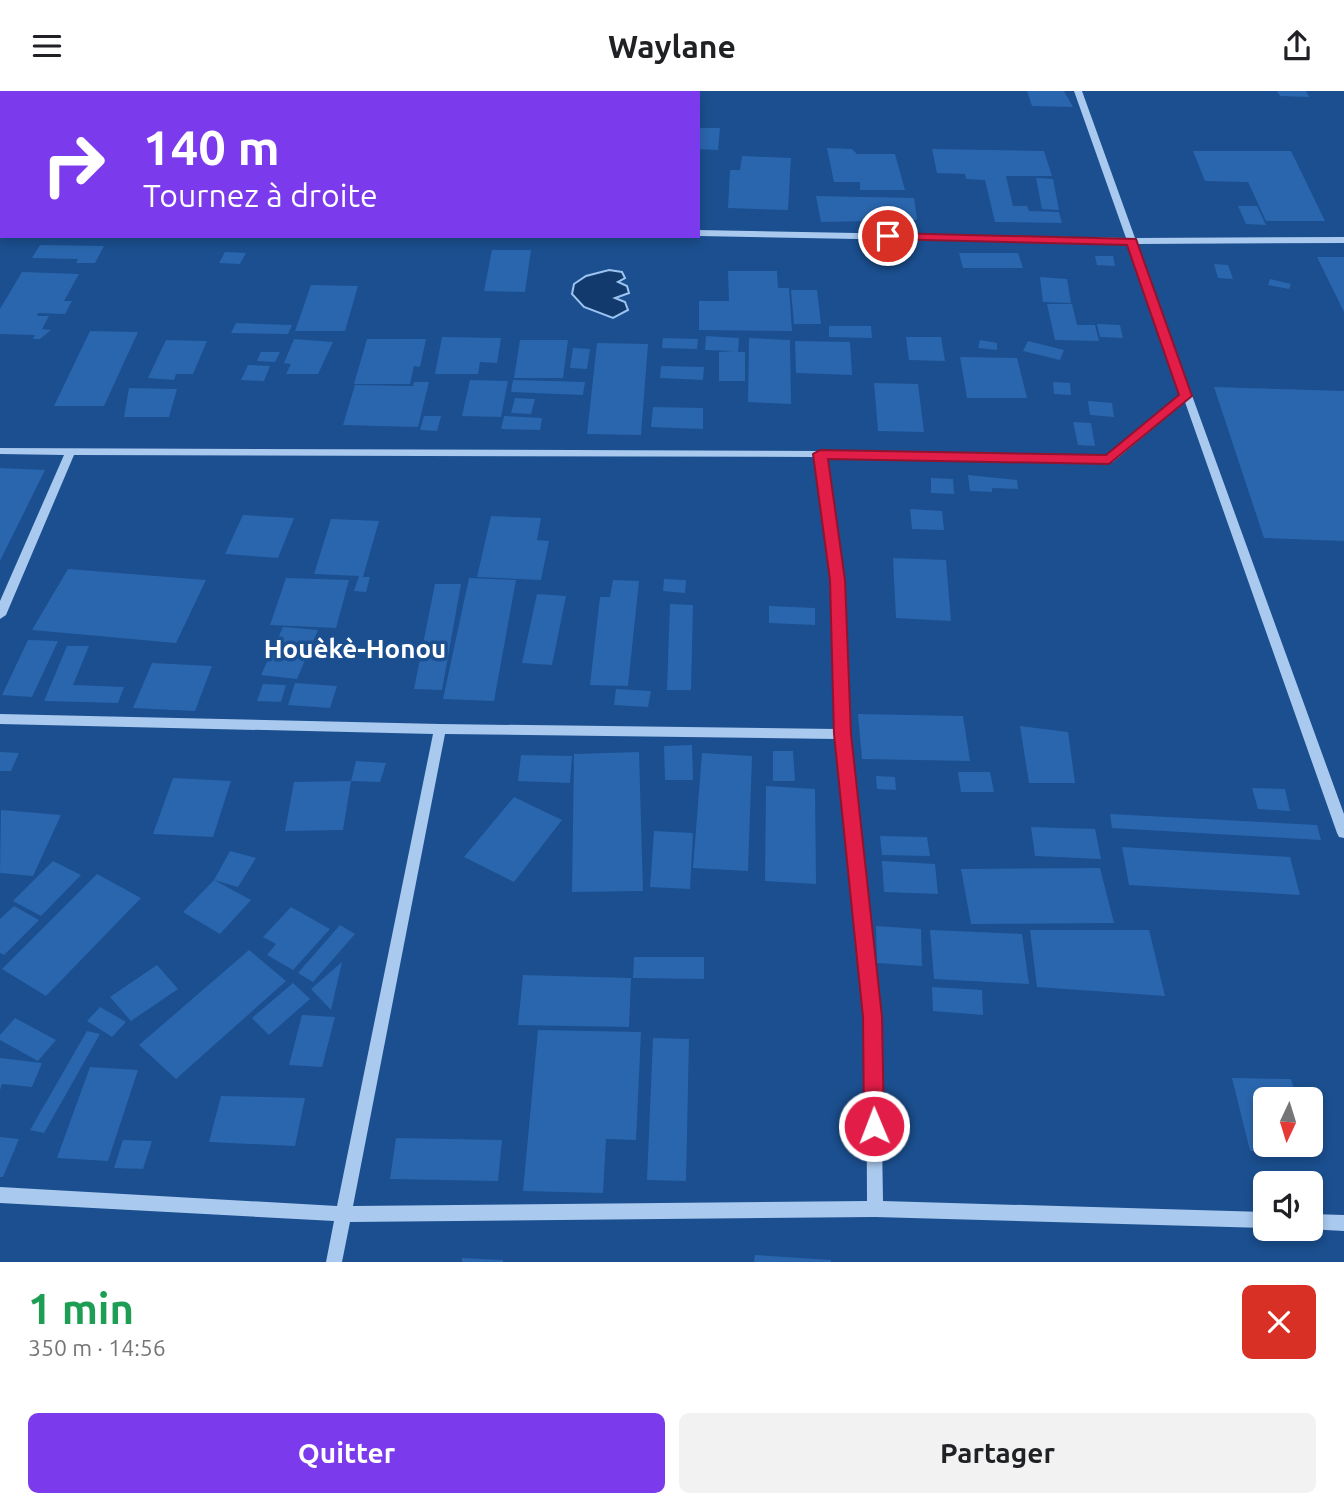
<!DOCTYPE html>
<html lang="fr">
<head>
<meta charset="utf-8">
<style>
  body { margin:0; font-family:Ubuntu,sans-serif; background:#f2f2f2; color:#202124; height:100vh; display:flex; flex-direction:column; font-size:26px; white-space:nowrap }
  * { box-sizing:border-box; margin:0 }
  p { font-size:23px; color:#757577 }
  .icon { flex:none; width:38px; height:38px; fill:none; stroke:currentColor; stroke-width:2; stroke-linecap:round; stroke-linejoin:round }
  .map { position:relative; height:1171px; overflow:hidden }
  .side { display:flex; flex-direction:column; background:#fff; flex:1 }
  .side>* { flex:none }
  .top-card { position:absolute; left:0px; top:0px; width:700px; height:147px; box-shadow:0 4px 10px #0003; background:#7c3aed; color:#fff; overflow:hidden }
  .needle { width:46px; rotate:184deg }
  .tools { position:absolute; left:1253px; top:996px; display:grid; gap:14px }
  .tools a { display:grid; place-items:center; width:70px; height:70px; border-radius:10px; background:#fff; box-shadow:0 4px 10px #0003; font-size:35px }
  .pin { position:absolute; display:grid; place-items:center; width:60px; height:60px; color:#fff; margin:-30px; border:4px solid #fff; border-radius:50%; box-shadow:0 2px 7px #0007 }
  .me { position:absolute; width:77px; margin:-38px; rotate:359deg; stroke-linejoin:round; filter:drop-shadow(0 0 5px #0008) }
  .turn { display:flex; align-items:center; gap:24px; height:147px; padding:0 28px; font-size:32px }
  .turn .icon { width:91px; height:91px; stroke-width:2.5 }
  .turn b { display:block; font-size:49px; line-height:60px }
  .round { display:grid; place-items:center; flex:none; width:74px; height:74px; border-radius:10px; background:#f2f2f2 }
  .headline { display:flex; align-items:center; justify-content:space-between; height:119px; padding:0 28px }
  h1 { font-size:42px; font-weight:700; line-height:52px; color:#1e9e55 }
  .action { display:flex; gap:14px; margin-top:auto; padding:14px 28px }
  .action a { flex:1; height:80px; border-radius:10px; background:#7c3aed; color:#fff; font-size:28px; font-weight:700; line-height:80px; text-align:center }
  .action a+a { background:#f2f2f2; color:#202124 }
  header { display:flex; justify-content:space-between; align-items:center; height:91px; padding:0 28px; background:#fff; font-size:32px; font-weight:700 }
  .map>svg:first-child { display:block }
</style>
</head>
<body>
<header><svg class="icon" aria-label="menu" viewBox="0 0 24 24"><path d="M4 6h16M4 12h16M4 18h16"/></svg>Waylane<svg class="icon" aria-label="share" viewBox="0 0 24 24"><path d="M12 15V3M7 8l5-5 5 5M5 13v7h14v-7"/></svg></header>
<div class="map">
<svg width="1344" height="1171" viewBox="0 0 1344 1171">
  <rect width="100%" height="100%" fill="#1b4f8f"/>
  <path fill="#123a6d" stroke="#9cc4f0" stroke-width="2" d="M 609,179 L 622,181 L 625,187 L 618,191 L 627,195 L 629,202 L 615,207 L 625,211 L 628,219 L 613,227 L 584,216 L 572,203 L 574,193 L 586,185 Z"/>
  <path fill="#2a66ad" d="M 1027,0 L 1064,0 L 1073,16 L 1032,15 Z
    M 1277,0 L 1306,0 L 1309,6 L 1280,5 Z
    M 698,37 L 720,37 L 718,59 L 698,58 Z
    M 827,57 L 852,58 L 857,63 L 895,63 L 905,99 L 860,99 L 860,91 L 834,91 Z
    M 932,58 L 1044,60 L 1052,85 L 1006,85 L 1013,115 L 1027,115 L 1029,120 L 1059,121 L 1062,132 L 995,131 L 985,89 L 966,88 L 965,83 L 937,82 Z
    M 1193,60 L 1291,60 L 1325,130 L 1266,130 L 1248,91 L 1205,90 Z
    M 742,65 L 791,67 L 788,119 L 728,117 L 730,79 L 740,79 Z
    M 1036,87 L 1053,88 L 1059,119 L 1042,118 Z
    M 816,105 L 914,107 L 917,129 L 821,131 Z
    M 1238,115 L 1257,115 L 1266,134 L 1246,133 Z
    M 40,154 L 104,155 L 95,172 L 76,172 L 78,168 L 32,167 Z
    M 492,159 L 531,159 L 525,201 L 484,200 Z
    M 225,161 L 246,162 L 240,173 L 219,172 Z
    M 959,162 L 1018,162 L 1023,177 L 963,177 Z
    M 1095,165 L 1113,165 L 1115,175 L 1097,174 Z
    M 1317,166 L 1344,166 L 1344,221 Z
    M 1214,173 L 1228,174 L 1233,188 L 1218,187 Z
    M 728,180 L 777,180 L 778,197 L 789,197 L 792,240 L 699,239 L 699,210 L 729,210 Z
    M 22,181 L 79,183 L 64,210 L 72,210 L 65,223 L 38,222 L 37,225 L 49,225 L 42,238 L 51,239 L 40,248 L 33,248 L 35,244 L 0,243 L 0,218 Z
    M 1040,186 L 1067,188 L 1071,212 L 1043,211 Z
    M 1270,188 L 1291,193 L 1289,198 L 1268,194 Z
    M 311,194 L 358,195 L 345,240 L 295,240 Z
    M 791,199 L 817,199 L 821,233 L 794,233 Z
    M 1047,213 L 1072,213 L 1077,234 L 1095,234 L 1099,250 L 1055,249 Z
    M 236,232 L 292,234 L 288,243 L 231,242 Z
    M 1097,233 L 1120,234 L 1123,247 L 1100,246 Z
    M 829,235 L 871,235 L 872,247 L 829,246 Z
    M 90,240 L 138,241 L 104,315 L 54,315 Z
    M 706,245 L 739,247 L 738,261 L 745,261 L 745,290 L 719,290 L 719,261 L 735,260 L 705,259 Z
    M 442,246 L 501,247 L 497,272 L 480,271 L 478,283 L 435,283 Z
    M 906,246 L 941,246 L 945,270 L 909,269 Z
    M 663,247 L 698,248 L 697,258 L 662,257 Z
    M 749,247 L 790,249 L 791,313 L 748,311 Z
    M 294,248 L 333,251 L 318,283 L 286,283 L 291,273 L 284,272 Z
    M 367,248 L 426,248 L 420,276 L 414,275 L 410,293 L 354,293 Z
    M 166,249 L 207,250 L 193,283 L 176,283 L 174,289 L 148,287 Z
    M 520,249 L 568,249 L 563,287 L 514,287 Z
    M 980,249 L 997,252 L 997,259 L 978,257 Z
    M 795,250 L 850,251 L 852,284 L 796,282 Z
    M 1028,250 L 1064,259 L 1060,269 L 1023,260 Z
    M 597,252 L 648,253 L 641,344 L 587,343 Z
    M 573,257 L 590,258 L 587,278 L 570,277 Z
    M 261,261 L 280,261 L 275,271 L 257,270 Z
    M 960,266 L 1017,267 L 1027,307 L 967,307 Z
    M 248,274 L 270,275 L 264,290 L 241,289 Z
    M 661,275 L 704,276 L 703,289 L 660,287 Z
    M 470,289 L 508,290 L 501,326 L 462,325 Z
    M 513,289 L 585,291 L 583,304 L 511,301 Z
    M 414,291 L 429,291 L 418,336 L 343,334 L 355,294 L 413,295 Z
    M 1053,291 L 1070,292 L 1071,304 L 1054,303 Z
    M 874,292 L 918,293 L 924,341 L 878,340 Z
    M 1214,296 L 1344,300 L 1344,450 L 1264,447 Z
    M 129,297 L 177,298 L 169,326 L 124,326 Z
    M 515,307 L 535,308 L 531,323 L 511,322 Z
    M 1088,310 L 1112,312 L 1114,326 L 1090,324 Z
    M 653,316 L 703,317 L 703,338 L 651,336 Z
    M 424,325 L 441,325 L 437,340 L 420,339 Z
    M 504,325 L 542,327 L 540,339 L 501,338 Z
    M 1073,331 L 1091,332 L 1095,355 L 1078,354 Z
    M 0,377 L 45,379 L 0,470 Z
    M 968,384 L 1017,389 L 1018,398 L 992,397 L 992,401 L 970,400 Z
    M 931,387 L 953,388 L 954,403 L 931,402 Z
    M 910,418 L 942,420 L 944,439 L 912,438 Z
    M 243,424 L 294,427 L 278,467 L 225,463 Z
    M 491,425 L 541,427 L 537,449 L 549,450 L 541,489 L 477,486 Z
    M 331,428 L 379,430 L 363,486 L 370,486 L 366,501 L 354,500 L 359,485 L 314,483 Z
    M 893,467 L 946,469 L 951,530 L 896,527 Z
    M 68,478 L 206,489 L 176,552 L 32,539 Z
    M 286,487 L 349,489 L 336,537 L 270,534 Z
    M 469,487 L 516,489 L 494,610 L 443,608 Z
    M 664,488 L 686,489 L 685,502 L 663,500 Z
    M 613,489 L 639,490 L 628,595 L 590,594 L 600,506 L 610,506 Z
    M 435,493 L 461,493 L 442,599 L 414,598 Z
    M 537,503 L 566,505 L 552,574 L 522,572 Z
    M 670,513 L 693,514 L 691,599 L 667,599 Z
    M 769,515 L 815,517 L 815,534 L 769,532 Z
    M 283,536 L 318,539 L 297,588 L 261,584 Z
    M 28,549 L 58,550 L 32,606 L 2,604 Z
    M 67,555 L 89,555 L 73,594 L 124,596 L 118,612 L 44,610 Z
    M 152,572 L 212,575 L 195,620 L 133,617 Z
    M 295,592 L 337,595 L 330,617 L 288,614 Z
    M 263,593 L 286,594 L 281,611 L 257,610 Z
    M 616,598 L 651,600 L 648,616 L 614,614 Z
    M 858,623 L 963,625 L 970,670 L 862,668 Z
    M 1020,635 L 1068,641 L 1075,692 L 1029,692 Z
    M 692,654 L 693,689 L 665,689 L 664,655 Z
    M 773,660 L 793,660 L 795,690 L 773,690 Z
    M 0,661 L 19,662 L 11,680 L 0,680 Z
    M 639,661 L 643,800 L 572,801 L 574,663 Z
    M 702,662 L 752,665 L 748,780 L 693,777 Z
    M 521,664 L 572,665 L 570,692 L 518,690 Z
    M 356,670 L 386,672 L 380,691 L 351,690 Z
    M 958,681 L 990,681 L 994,701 L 961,701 Z
    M 876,685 L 895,686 L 896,699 L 877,698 Z
    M 173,687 L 231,690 L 213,746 L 153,743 Z
    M 351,690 L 343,739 L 285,740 L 294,691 Z
    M 766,695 L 815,698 L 816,793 L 765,790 Z
    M 1252,697 L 1285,698 L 1290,720 L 1258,718 Z
    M 514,706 L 562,729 L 514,791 L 464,766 Z
    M 1,719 L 61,724 L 33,785 L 0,782 Z
    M 1110,723 L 1317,734 L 1321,749 L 1112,737 Z
    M 1031,736 L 1095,738 L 1101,768 L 1035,765 Z
    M 654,740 L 693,742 L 690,798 L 650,796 Z
    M 880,745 L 927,746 L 930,765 L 882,764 Z
    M 1122,756 L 1290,766 L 1300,804 L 1129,794 Z
    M 230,760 L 256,767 L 238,796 L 214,789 Z
    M 53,770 L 81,784 L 41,825 L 13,810 Z
    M 882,770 L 935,773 L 938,803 L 884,801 Z
    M 1100,777 L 1114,832 L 971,833 L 961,778 Z
    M 97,783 L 141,807 L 46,905 L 2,878 Z
    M 214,789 L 251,809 L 220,843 L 183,821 Z
    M 14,815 L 39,829 L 4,864 L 0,862 L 0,828 Z
    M 291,816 L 330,838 L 293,879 L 267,864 L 276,853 L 263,846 Z
    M 340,834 L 355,843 L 313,891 L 298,882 Z
    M 876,835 L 921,838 L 922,875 L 877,872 Z
    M 930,839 L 1022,843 L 1029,893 L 934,888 Z
    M 1030,839 L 1149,839 L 1165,905 L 1037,896 Z
    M 249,859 L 286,890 L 176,988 L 139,954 Z
    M 634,866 L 704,866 L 704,888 L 633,887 Z
    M 342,871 L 331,919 L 311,898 Z
    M 157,874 L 178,898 L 131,930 L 110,906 Z
    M 523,884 L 631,887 L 629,936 L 518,934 Z
    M 293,892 L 310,908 L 269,944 L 252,927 Z
    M 932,896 L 982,899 L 983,924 L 933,920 Z
    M 100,916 L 126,931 L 112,946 L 87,930 Z
    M 302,924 L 335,926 L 322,976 L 289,974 Z
    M 15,927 L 56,949 L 38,970 L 0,949 L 0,944 Z
    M 538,939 L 641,941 L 636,1049 L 606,1048 L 603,1102 L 523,1100 Z
    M 87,940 L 100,943 L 44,1042 L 30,1039 Z
    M 653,947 L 689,948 L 686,1090 L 647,1089 Z
    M 0,967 L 42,972 L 32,996 L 2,993 L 0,999 Z
    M 90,976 L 138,979 L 108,1070 L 57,1067 Z
    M 1232,987 L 1291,988 L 1297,1008 L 1265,1008 L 1265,1054 L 1309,1054 L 1311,1061 L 1250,1060 Z
    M 221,1005 L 305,1007 L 295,1055 L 209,1051 Z
    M 0,1046 L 19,1048 L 3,1086 L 0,1086 Z
    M 396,1047 L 502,1049 L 498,1090 L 390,1088 Z
    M 123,1049 L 152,1050 L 143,1078 L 114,1077 Z
    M 755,1164 L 831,1169 L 831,1171 L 754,1171 Z
    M 462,1167 L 503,1169 L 503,1171 L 462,1171 Z"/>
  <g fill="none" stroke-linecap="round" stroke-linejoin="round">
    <path fill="#a9c9ee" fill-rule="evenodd" d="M 235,0 L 243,0 L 243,2 L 235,2 Z
      M 525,0 L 533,0 L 533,2 L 525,2 Z
      M 1074,0 L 1082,0 L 1135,147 L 1344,146 L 1344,152 L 1137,153 L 1344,723 L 1344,747 L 1339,746 L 1337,742 L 1185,311 L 1113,371 L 1109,372 L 826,367 L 843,489 L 848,643 L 880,926 L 883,1110 L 1265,1121 L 1265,1137 L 875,1126 L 350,1131 L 342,1171 L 326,1171 L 334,1130 L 0,1112 L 0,1096 L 337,1115 L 433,643 L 0,633 L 0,623 L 440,633 L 836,638 L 831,489 L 815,366 L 74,364 L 6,524 L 0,528 L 0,510 L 64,364 L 0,363 L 0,357 L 820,360 L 1107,366 L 1182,303 L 1128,153 L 698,145 L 698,139 L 1126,147 ZM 445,643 L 836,648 L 866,926 L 867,1110 L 353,1115 Z
      M 0,140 L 2,140 L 2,145 L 4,145 L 0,146 Z
      M 1311,1123 L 1344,1124 L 1344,1140 L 1307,1138 L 1311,1138 Z"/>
  </g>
  <path fill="#e11d48" stroke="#92132f" stroke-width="2" d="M 888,142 L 1136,148 L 1192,305 L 1109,373 L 828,368 L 845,489 L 851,643 L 882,926 L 884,1035 L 881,1042 L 874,1045 L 867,1042 L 864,1035 L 863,926 L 834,643 L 830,489 L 813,363 L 820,359 L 1106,364 L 1179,304 L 1127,154 L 884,148 L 882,145 Z"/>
  <g text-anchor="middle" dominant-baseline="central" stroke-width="7" stroke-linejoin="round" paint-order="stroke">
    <g font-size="26" font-weight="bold" fill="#fff" stroke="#1b4f8f">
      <text x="355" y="557">Houèkè-Honou</text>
    </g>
  </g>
</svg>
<div class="tools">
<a><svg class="needle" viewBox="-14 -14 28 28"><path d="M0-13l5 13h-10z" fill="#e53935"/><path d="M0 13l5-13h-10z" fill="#757577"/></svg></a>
<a><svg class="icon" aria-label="sound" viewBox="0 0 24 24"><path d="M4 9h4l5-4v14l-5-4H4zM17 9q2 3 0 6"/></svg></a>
</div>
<div class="pin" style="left:888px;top:145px;background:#d93025"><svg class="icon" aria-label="arrive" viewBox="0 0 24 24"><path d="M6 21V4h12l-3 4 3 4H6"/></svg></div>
<svg class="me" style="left:874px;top:1035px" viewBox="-20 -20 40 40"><circle r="17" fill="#e11d48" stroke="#fff" stroke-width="3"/><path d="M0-11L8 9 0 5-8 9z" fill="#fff"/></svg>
<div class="top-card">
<div class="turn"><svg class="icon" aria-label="right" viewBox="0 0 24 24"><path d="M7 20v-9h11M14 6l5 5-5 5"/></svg><div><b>140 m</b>Tournez à droite</div></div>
</div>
</div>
<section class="side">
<div class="headline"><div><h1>1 min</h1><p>350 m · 14:56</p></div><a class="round" style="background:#d93025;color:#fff"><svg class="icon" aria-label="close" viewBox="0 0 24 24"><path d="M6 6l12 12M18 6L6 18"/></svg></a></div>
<div class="action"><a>Quitter</a><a>Partager</a></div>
</section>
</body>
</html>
